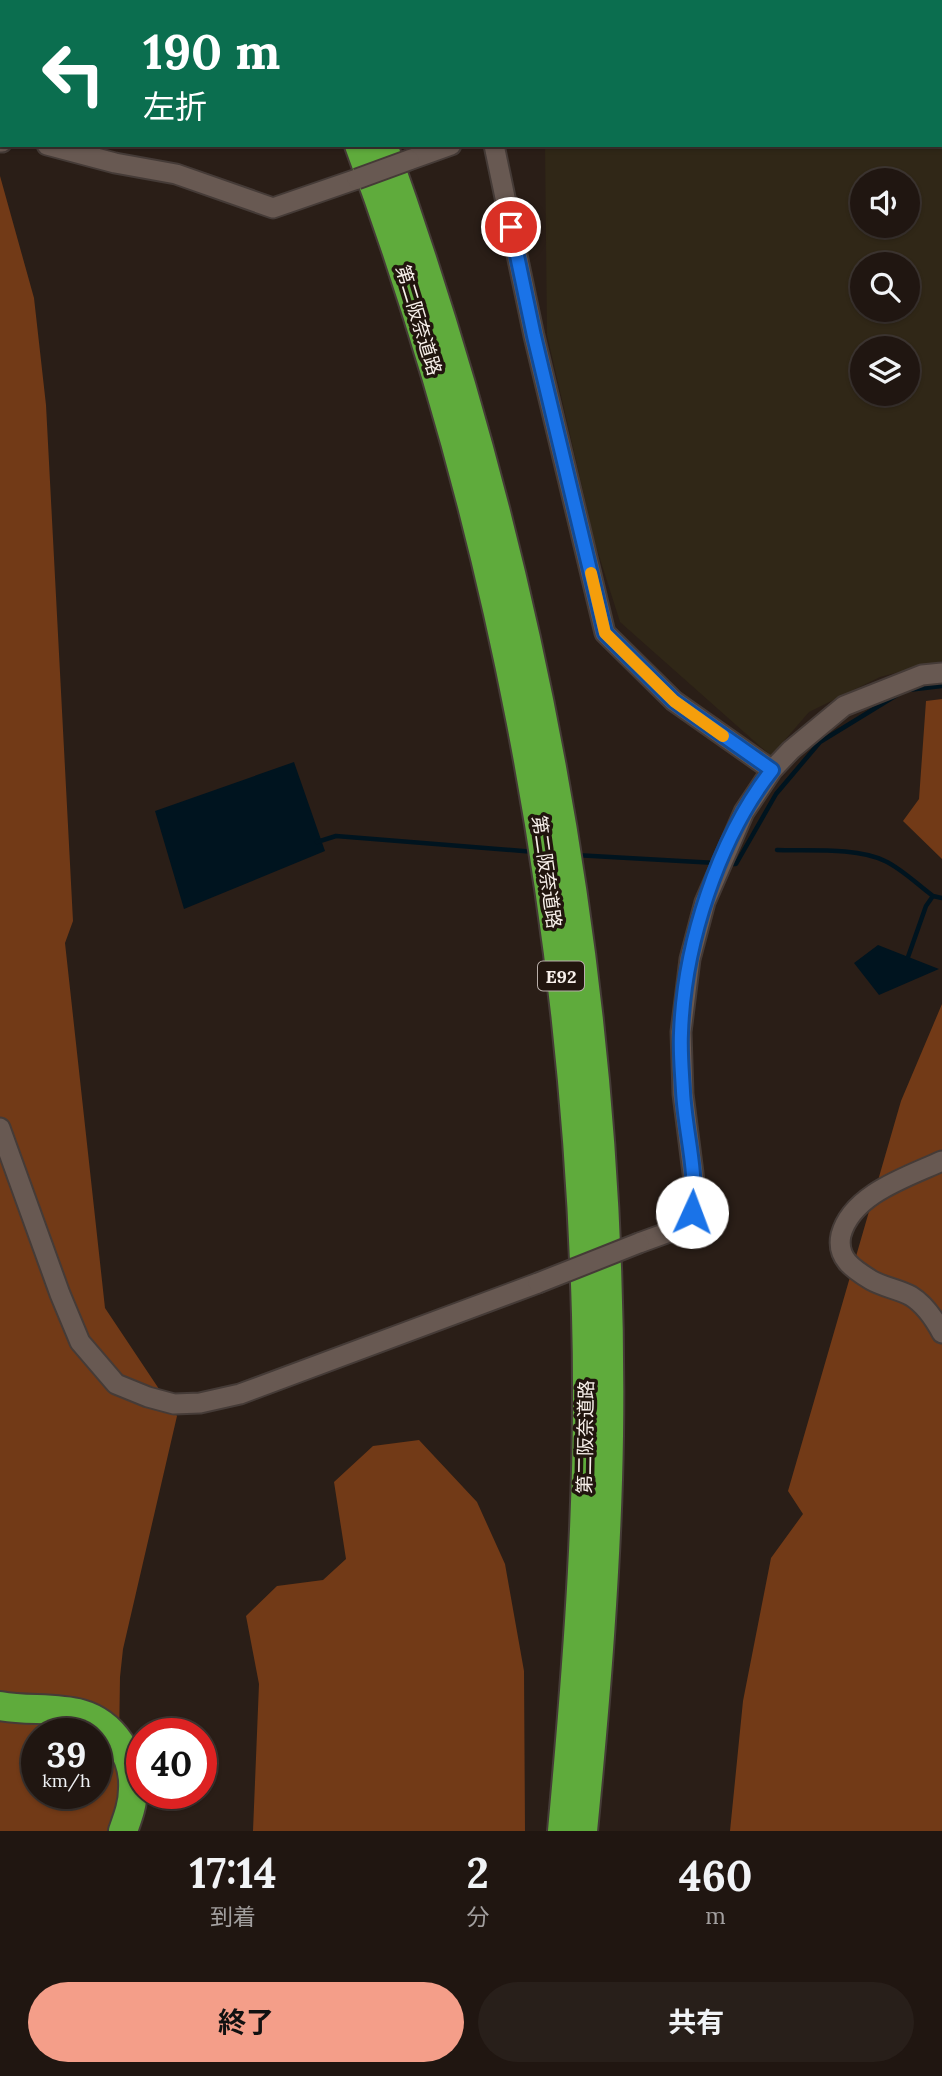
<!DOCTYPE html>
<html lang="ja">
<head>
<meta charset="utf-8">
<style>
  body { margin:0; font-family:Lora,"Noto Sans JP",serif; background:#281f1a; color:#f1f3f6; height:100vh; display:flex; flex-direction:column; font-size:26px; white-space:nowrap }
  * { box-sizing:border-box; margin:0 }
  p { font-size:23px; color:#a29f9f }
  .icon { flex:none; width:38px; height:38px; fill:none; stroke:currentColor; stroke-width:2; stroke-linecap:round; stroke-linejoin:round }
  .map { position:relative; height:1831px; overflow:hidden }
  .details { display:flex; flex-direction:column; background:#201611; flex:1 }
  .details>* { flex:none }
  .guide { position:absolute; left:0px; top:0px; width:943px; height:147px; box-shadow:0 2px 5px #0004,0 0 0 2px #3d3531; background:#0b6e4f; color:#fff; overflow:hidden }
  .controls { position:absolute; left:850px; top:168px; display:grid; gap:14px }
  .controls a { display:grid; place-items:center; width:70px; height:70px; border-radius:50%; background:#201611; box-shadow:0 2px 5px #0004,0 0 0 2px #3d3531; font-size:35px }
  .speed { position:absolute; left:21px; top:1718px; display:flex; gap:14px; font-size:35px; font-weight:700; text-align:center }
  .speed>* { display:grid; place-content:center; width:91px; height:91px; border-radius:50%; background:#201611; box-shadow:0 2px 5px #0004,0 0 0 2px #3d3531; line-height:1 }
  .speed small { font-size:18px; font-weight:400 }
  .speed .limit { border:10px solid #d22; background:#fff; color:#111 }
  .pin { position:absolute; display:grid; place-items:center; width:60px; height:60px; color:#fff; margin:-30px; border:4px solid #fff; border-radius:50%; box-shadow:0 2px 7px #0007 }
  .me { position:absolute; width:77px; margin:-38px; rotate:2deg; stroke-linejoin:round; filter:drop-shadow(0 0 5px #0008) }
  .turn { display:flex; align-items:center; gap:24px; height:147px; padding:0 28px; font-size:32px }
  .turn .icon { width:91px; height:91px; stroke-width:2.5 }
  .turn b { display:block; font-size:49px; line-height:60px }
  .eta { display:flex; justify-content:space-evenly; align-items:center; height:119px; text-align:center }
  .eta b { font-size:42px; font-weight:700; line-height:49px }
  .cta { display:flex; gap:14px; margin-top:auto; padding:14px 28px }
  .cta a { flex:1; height:80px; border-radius:42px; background:#f49e89; color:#111; font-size:28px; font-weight:700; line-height:80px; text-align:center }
  .cta a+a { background:#281f1a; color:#f1f3f6 }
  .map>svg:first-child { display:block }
</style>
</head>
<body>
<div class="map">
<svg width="942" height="1831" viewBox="0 0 942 1831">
  <rect width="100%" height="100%" fill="#2a1e17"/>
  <path fill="#302717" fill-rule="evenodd" d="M 751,0 L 942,0 L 942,661 L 880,677 L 809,712 L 771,756 L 620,622 L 595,543 L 547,335 L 545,145 L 942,145 L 942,2 ZM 863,180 L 908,180 L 908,226 L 863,226 ZM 863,264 L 908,264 L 908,310 L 863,310 ZM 863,348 L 908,348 L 908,394 L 863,394 Z"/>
  <path fill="#723a17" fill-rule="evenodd" d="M 0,176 L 34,298 L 46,405 L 73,921 L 65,943 L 105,1308 L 177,1416 L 123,1649 L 120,1677 L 118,1808 L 108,1831 L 0,1831 ZM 37,1734 L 96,1734 L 96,1794 L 37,1794 Z
    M 942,699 L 942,859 L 903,821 L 919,799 L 926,701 Z
    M 942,1004 L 942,1831 L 730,1831 L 743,1701 L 771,1558 L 803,1514 L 788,1491 L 901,1101 Z
    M 419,1440 L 477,1502 L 505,1564 L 524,1671 L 525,1831 L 253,1831 L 259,1684 L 246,1616 L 277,1586 L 323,1580 L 346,1559 L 334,1482 L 373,1446 Z"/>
  <path fill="#00141f" d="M 294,762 L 325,851 L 184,909 L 155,811 Z
    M 878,945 L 939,969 L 879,995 L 854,963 Z"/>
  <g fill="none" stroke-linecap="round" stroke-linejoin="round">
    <path stroke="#00141f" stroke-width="4.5" d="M 908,690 L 942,686
      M 317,842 L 336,836 L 535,852
      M 777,850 C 809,851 857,847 885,861 C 902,869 918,885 933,896 L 942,898
      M 575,855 L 716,863
      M 729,864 L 736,864 L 776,794 L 820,742 L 900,693
      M 908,957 L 926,906 L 933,896"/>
    <defs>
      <path id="minor" d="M 0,142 L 2,142
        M 47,145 L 115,163 L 176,174 L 273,208 L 357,179
        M 494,145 L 534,336 L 605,633 L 674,701 L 772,770
        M 409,160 L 451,145
        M 0,1128 L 60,1294 L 80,1342 L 116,1384 L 148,1397 L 174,1404 L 200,1403 L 240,1394 L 538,1283
        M 942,1161 C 907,1177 852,1194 841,1235 C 836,1258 853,1269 871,1280 C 883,1287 898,1289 911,1296 C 924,1304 935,1320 942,1333
        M 639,1243 L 672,1231 L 688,1219 L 692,1212 L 695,1189 L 683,1094 L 681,1032 L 690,959 L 705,902 L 744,812 L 772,770 L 791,750 L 844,706 L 922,675 L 942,673"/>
      <path id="highway" d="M 301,0 L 302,2
        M 328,0 L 329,2
        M 359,145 C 498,520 575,915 586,1315 C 591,1488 578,1659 562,1831
        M 383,145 C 532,560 615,994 609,1436 C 607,1568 596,1699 583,1831
        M 0,1706 C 27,1711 55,1707 81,1714 C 113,1723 135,1757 133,1789 C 133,1804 128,1817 123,1831"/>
    </defs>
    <use href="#minor" stroke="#453b37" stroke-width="23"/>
    <use href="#highway" stroke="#453b37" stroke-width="32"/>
    <use href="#minor" stroke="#685952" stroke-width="19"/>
    <use href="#highway" stroke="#5fab3c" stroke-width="28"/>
    <defs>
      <path id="minor-bridge" d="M 357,179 L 409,160
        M 538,1283 L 639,1243"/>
    </defs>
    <use href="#minor-bridge" stroke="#453b37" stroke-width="23" stroke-linecap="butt"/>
    <use href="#minor-bridge" stroke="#685952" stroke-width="19"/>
  </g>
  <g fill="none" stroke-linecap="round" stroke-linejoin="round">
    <defs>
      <path id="route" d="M 511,227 L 534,336 L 605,633 L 674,701 L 772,770 C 718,839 684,945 681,1033 C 680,1052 682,1072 683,1091 C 685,1132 698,1171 692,1212"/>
    </defs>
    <use href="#route" stroke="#114b97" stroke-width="18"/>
    <use href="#route" stroke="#1a73e8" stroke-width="12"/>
    <path stroke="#f59e0b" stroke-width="12" d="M 591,573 L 605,633 L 674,701 L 723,736"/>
  </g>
  <g text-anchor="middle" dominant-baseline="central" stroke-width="7" stroke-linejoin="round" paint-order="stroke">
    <rect fill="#21150e" stroke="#b8aea9" stroke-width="2" x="538" y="961.5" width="46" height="29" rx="5"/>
    <g font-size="18" font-weight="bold" fill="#f8f0eb">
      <text x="561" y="976">E92</text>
    </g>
    <g font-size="19" fill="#f8f0eb" stroke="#21150e">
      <text transform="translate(419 320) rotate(73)">第二阪奈道路</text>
      <text transform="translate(547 872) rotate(82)">第二阪奈道路</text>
      <text transform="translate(585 1437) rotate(-89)">第二阪奈道路</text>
    </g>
  </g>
</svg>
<div class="controls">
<a><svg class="icon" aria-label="sound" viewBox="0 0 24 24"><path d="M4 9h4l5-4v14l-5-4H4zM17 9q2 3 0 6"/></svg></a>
<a><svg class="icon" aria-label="search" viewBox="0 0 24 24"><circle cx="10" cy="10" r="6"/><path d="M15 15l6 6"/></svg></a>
<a><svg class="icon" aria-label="layers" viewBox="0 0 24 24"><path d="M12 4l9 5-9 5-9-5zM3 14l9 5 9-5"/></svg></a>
</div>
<div class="speed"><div>39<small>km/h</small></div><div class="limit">40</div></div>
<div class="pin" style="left:511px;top:227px;background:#d93025"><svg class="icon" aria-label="arrive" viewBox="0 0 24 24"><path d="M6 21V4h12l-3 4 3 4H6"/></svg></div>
<svg class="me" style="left:692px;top:1212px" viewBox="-20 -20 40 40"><circle r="19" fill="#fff"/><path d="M0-13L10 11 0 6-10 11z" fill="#1a73e8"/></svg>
<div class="guide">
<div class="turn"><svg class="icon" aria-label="left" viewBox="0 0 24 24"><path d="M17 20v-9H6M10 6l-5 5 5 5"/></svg><div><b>190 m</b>左折</div></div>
</div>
</div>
<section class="details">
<div class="eta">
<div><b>17:14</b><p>到着</p></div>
<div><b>2</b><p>分</p></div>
<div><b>460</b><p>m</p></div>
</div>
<div class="cta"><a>終了</a><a>共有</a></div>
</section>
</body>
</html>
